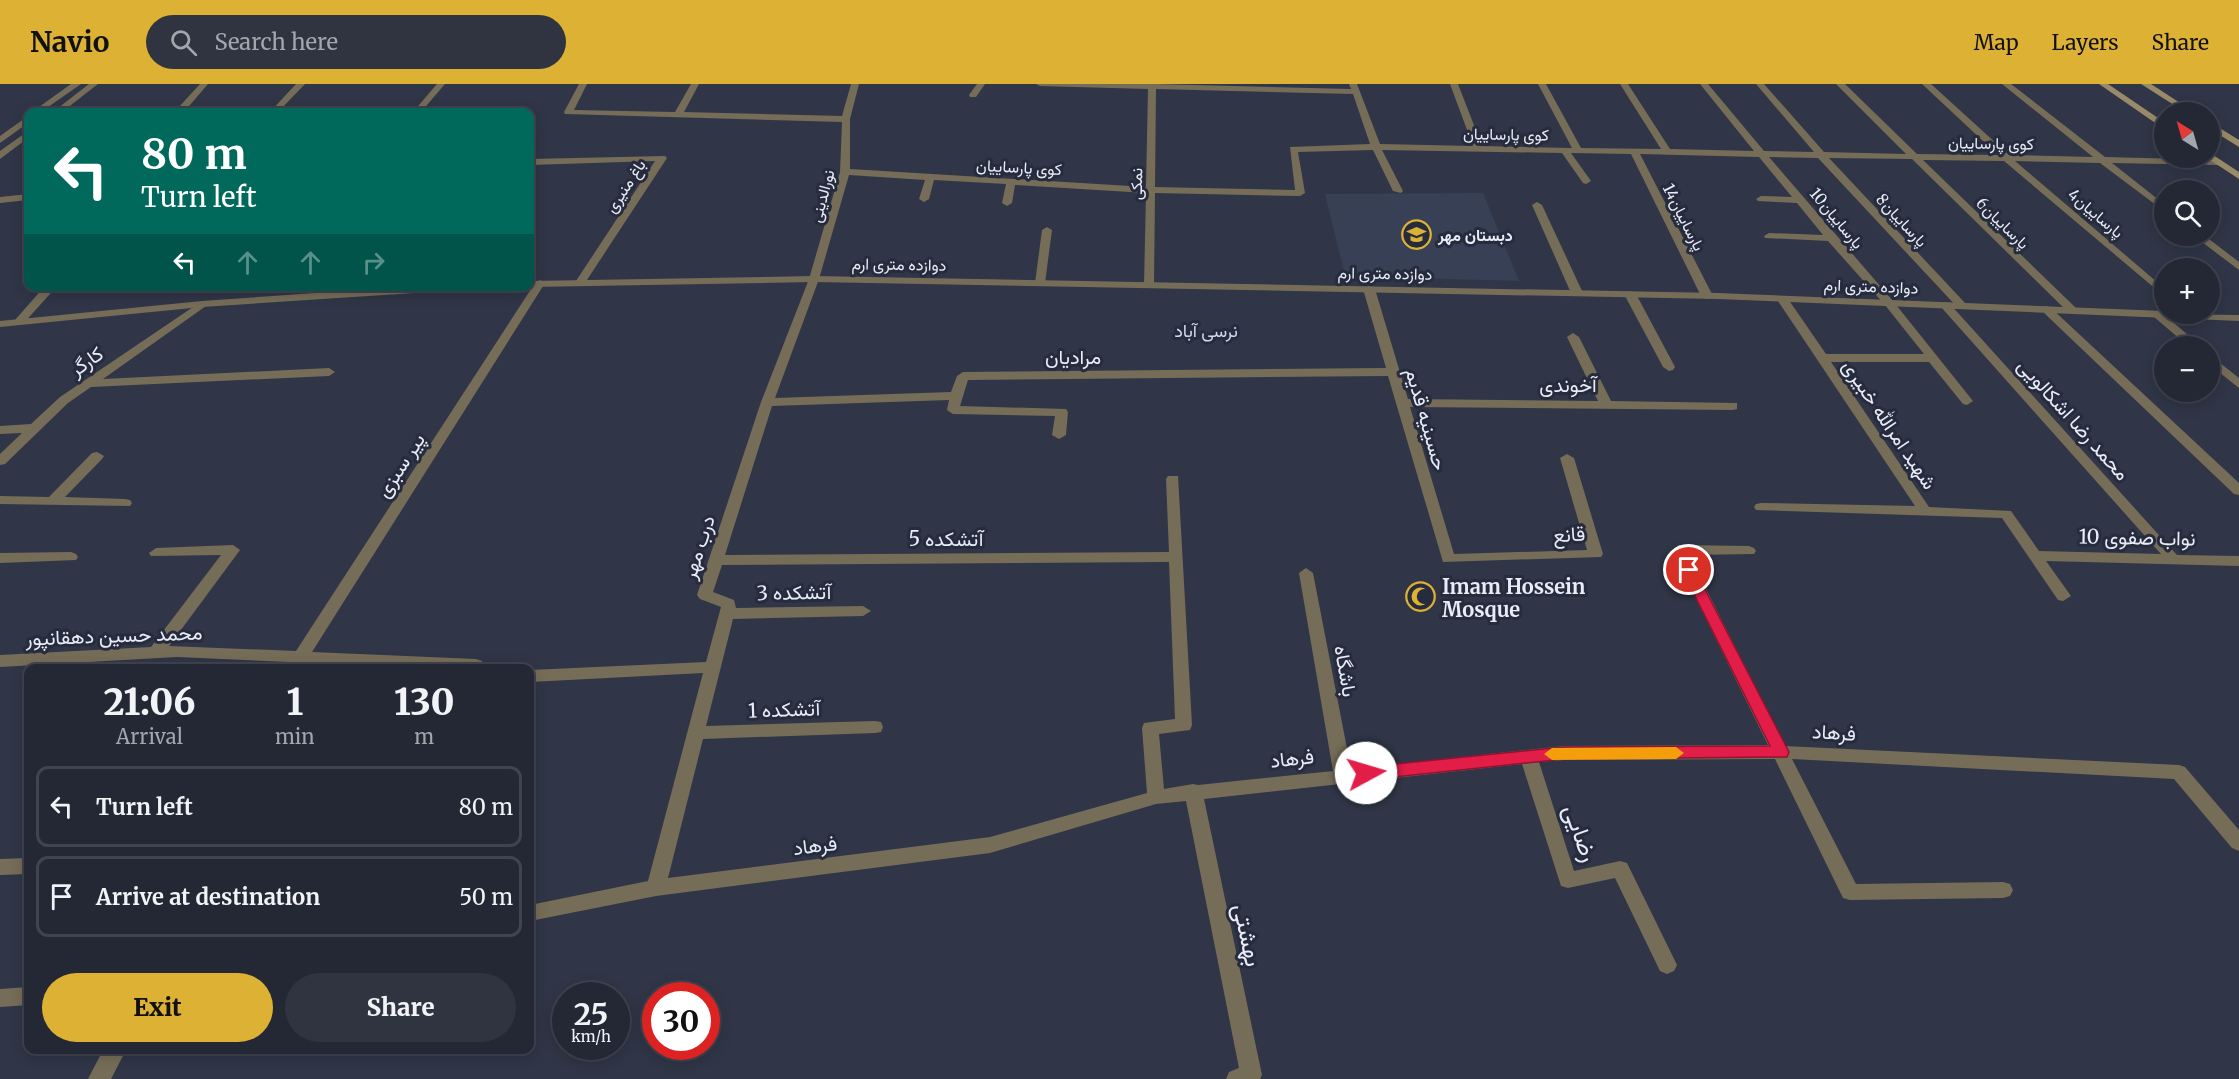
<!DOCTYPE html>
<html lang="en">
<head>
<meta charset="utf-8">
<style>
  body { margin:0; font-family:Merriweather,Vazirmatn,serif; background:#303441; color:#f1f3f6; height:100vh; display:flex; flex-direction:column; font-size:22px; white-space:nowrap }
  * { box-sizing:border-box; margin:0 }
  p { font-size:20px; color:#a3a6ad }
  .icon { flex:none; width:33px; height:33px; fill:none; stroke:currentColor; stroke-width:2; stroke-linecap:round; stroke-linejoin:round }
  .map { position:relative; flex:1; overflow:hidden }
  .drawer { position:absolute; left:24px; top:580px; width:510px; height:390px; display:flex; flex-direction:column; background:#242835; border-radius:12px; box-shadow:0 3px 15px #0003,0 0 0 2px #414450 }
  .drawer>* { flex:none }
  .banner { position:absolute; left:24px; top:24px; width:510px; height:183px; border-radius:12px; box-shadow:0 3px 15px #0003,0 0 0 2px #414450; background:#00695c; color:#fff; overflow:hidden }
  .needle { width:39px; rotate:323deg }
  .tools { position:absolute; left:2154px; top:18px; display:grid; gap:12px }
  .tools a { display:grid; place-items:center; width:66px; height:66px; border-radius:50%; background:#242835; box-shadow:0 3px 15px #0003,0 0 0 2px #414450; font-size:30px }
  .speed { position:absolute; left:552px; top:898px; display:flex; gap:12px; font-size:30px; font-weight:700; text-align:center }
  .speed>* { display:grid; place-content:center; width:78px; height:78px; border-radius:50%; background:#242835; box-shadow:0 3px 15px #0003,0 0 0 2px #414450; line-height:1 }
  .speed small { font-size:15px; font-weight:400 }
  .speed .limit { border:9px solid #d22; background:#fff; color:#111 }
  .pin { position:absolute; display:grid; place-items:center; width:51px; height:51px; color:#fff; margin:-26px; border:3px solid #fff; border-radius:50%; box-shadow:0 2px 6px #0007 }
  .me { position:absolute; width:66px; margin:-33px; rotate:84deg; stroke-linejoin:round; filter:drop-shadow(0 0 4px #0008) }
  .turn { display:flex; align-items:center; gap:21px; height:126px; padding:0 18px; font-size:27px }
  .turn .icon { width:78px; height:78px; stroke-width:2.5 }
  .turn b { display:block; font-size:42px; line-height:51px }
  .lanes { display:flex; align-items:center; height:57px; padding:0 18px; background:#0003; justify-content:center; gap:30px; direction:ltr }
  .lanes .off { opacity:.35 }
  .eta { display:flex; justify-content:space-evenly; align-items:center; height:102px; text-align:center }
  .eta b { font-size:36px; font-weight:800; line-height:42px }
  .cta { display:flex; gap:12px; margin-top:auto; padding:12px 18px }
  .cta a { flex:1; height:69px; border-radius:36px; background:#ddb133; color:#111; font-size:24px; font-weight:800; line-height:69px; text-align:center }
  .cta a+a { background:#303441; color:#f1f3f6 }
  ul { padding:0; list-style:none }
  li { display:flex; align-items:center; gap:18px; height:81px; margin:0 12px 9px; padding:0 6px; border:3px solid #414450; border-radius:12px }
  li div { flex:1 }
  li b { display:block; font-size:22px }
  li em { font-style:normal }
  header { display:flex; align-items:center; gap:36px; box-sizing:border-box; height:84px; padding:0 30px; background:#ddb133; color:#111 }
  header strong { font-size:28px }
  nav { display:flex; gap:33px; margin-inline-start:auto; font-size:21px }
  .search { width:420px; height:54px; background:#303441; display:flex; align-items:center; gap:15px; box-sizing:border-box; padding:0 21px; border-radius:33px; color:#a3a6ad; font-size:22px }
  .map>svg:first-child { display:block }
</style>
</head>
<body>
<header>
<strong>Navio</strong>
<div class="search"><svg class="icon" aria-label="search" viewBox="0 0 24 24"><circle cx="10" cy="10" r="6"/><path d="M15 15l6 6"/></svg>Search here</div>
<nav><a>Map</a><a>Layers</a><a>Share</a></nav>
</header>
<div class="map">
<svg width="2239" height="995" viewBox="0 0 2239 995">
  <rect width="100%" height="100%" fill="#303647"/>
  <path fill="#384056" d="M 1483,109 L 1519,197 L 1345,192 L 1325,110 Z"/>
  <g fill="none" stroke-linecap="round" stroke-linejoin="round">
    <path fill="#766d58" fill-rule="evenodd" d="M 71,0 L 81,0 L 41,28 L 32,28 Z
      M 89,0 L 98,0 L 62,28 L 53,28 Z
      M 200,0 L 208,0 L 184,28 L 178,28 L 178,24 Z
      M 296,0 L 305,0 L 278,28 L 270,28 Z
      M 437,0 L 445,0 L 421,28 L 413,28 Z
      M 579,0 L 587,0 L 574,26 L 675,28 L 691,0 L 699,0 L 684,28 L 842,32 L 851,0 L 859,0 L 850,35 L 850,85 L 1146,103 L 1148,5 L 1040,2 L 1036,0 L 1156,0 L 1351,5 L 1349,0 L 1357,0 L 1380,60 L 1473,62 L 1450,0 L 1458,0 L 1482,62 L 1572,64 L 1538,0 L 1546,0 L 1581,64 L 1661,65 L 1620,0 L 1628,0 L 1670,65 L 1754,67 L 1700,0 L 1708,0 L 1764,67 L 1814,68 L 1756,0 L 1764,0 L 1824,68 L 1906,70 L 1836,0 L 1845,0 L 1917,70 L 1998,71 L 1922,0 L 1931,0 L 2009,71 L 2093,73 L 2002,0 L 2011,0 L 2105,73 L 2221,76 L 2223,78 L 2218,81 L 2112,79 L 2164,120 L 2164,127 L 2100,79 L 2015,77 L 2164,204 L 2164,212 L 2004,77 L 1923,76 L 2076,224 L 2076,228 L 2068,228 L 1912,75 L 1829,74 L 1966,220 L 1966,224 L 1958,224 L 1818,74 L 1769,73 L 1893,217 L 1973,317 L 1967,321 L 1963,320 L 1929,278 L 1831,278 L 1929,423 L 2011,427 L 2039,467 L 2161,470 L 1941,223 L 1939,221 L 1945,218 L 1949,219 L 2177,471 L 2239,472 L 2239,482 L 2046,477 L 2071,512 L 2063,517 L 2058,516 L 2002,434 L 1756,426 L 1754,423 L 1756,420 L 1761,419 L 1915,422 L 1776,214 L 1778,212 L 1786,212 L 1826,270 L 1924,270 L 1885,221 L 1828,157 L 1765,154 L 1764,152 L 1769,149 L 1823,151 L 1797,119 L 1758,117 L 1756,115 L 1761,112 L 1792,113 L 1759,73 L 1640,70 L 1713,212 L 1707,215 L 1701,212 L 1631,70 L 1571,69 L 1591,97 L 1586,100 L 1583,99 L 1562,69 L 1382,66 L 1403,107 L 1401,109 L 1393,107 L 1373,66 L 1298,68 L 1305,109 L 1300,112 L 1155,109 L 1154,201 L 1149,204 L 1144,201 L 1146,109 L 1015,101 L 1012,119 L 1007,122 L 1002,119 L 1006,100 L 934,96 L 929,115 L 924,118 L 919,115 L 925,96 L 849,91 L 819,195 L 775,314 L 951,308 L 957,292 L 963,288 L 1386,284 L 1363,205 L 1369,202 L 1375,205 L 1408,315 L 1598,317 L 1567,253 L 1573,249 L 1579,253 L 1611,317 L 1737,319 L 1737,325 L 1733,326 L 1410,323 L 1454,470 L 1587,466 L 1560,374 L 1567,370 L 1574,374 L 1603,470 L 1601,473 L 1443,478 L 1388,292 L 968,296 L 960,322 L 1066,325 L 1068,328 L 1066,351 L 1059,355 L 1052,351 L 1055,332 L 953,330 L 947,326 L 949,316 L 772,322 L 725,471 L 1169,468 L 1166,395 L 1168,392 L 1178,392 L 1192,641 L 1190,646 L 1159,650 L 1164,705 L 1193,700 L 1198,701 L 1333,687 L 1299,489 L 1306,484 L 1313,489 L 1351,685 L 1564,662 L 1768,661 L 1672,466 L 1679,461 L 1749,462 L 1754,464 L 1756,467 L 1754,470 L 1689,471 L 1785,662 L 2179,681 L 2185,683 L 2239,746 L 2239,767 L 2232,764 L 2174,695 L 1792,675 L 1856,800 L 2003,798 L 2010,800 L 2013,806 L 2010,812 L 2003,814 L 1850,816 L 1843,814 L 1775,675 L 1564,676 L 1539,678 L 1574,787 L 1620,777 L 1627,779 L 1677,881 L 1674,887 L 1667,890 L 1660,887 L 1615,794 L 1568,804 L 1561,802 L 1522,680 L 1204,715 L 1262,991 L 1260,995 L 1226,995 L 1229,988 L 1239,984 L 1186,717 L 1156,720 L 990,769 L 656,812 L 530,837 L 530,821 L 648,797 L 703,589 L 530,598 L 530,586 L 706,578 L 721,523 L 700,515 L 697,511 L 761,318 L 809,195 L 840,88 L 842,38 L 565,30 L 564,28 ZM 1156,5 L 1353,10 L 1370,60 L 1290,63 L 1295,106 L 1155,103 ZM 1169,478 L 1175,635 L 1144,639 L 1142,644 L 1147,709 L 990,753 L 668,794 L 703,655 L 875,649 L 881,648 L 883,643 L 881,638 L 875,637 L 706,642 L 733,535 L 863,532 L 871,527 L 863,522 L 736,524 L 734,516 L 713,508 L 722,481 Z
      M 977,0 L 985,0 L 976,13 L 970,13 L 969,11 Z
      M 28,32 L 28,39 L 0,59 L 0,52 Z
      M 28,47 L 28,54 L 0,75 L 0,67 Z
      M 665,72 L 667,74 L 585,199 L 577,199 L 576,197 L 655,77 L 530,81 L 530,75 Z
      M 28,110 L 28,116 L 0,119 L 0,113 Z
      M 1537,118 L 1542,121 L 1583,209 L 1581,211 L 1577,212 L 1571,209 L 1532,121 Z
      M 1047,143 L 1052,146 L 1045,199 L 1040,202 L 1035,199 L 1042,146 Z
      M 2194,152 L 2205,152 L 2239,178 L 2239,186 Z
      M 540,196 L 545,199 L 312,568 L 476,575 L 482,577 L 483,585 L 305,579 L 301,585 L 285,585 L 289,578 L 177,573 L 0,583 L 0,571 L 151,563 L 221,471 L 151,472 L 149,469 L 156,464 L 233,461 L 240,466 L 169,562 L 296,567 L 535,199 Z
      M 45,202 L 57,202 L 23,240 L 15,240 L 15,236 Z
      M 1630,207 L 1636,210 L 1675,283 L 1673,286 L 1669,287 L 1663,283 L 1624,210 Z
      M 202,217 L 206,218 L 206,222 L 103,295 L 329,284 L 335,288 L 329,292 L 91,303 L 68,319 L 5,380 L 0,381 L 0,370 L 22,349 L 0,350 L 0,342 L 31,340 L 60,313 Z
      M 2046,222 L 2050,223 L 2239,399 L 2239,411 L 2234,410 L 2042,227 L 2040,225 Z
      M 2157,227 L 2161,228 L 2201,262 L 2188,262 L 2153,232 L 2151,230 Z
      M 2210,271 L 2239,294 L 2239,304 L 2210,281 Z
      M 97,368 L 104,372 L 102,375 L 65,413 L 125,415 L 130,416 L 132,419 L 130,422 L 0,420 L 0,412 L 49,413 L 92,369 Z
      M 71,468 L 76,470 L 78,473 L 76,476 L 0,479 L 0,469 Z
      M 28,774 L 28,790 L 0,791 L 0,775 Z
      M 28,903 L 28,921 L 0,923 L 0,905 Z
      M 103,966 L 126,966 L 111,995 L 88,995 Z"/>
    <path fill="#766d58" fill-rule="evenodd" d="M 814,192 L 1718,209 L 2164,227 L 2164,230 L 2239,231 L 2239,237 L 1718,215 L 814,198 L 530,203 L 527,202 L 530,202 L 530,197 Z
      M 417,202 L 480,202 L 475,205 L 202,223 L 0,243 L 0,237 L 202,217 Z"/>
    <path fill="#998b69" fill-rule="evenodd" d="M 2099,0 L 2108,0 L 2164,38 L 2164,45 Z
      M 2141,0 L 2151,0 L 2194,28 L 2185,28 Z
      M 2210,38 L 2239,56 L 2239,63 L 2210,45 Z
      M 2210,69 L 2239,88 L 2239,95 L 2207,74 L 2210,74 Z"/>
  </g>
  <path fill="#e11d48" stroke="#92132f" stroke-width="1.5" d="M 1689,481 L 1695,486 L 1789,668 L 1787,673 L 1564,675 L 1366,696 L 1361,694 L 1358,689 L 1361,685 L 1366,683 L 1564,663 L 1770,662 L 1682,486 Z"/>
  <path fill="#f59e0b" d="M 1676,663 L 1684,669 L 1676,675 L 1552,676 L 1544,670 L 1552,664 Z"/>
  <defs>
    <symbol id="school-ring" viewBox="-11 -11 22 22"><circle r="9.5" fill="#262c3d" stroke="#ddb133" stroke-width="1.5"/><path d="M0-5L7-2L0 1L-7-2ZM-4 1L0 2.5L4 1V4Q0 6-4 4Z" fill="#ddb133"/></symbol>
    <symbol id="mosque-ring" viewBox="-11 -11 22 22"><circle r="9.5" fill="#262c3d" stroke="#ddb133" stroke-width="1.5"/><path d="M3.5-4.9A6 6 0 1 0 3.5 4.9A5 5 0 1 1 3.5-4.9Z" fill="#ddb133"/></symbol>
  </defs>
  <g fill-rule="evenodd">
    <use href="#school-ring" x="1400" y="134" width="33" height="33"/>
    <use href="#mosque-ring" x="1404" y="496" width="33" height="33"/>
  </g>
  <g text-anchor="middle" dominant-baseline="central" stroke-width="6" stroke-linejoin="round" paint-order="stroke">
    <g font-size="16" fill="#e8ecf7" stroke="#262c3d">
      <text transform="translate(1506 50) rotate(1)">کوی پارساییان</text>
      <text transform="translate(1991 59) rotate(1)">کوی پارساییان</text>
      <text transform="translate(1019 83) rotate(3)">کوی پارساییان</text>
      <text transform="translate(1136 100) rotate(-89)">نمکی</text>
      <text transform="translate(625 102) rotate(-57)">باغ منیری</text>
      <text transform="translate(822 112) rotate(-75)">نورالدینی</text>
      <text transform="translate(2096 129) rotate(40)">پارساییان4</text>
      <text transform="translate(1684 133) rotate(63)">پارساییان14</text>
      <text transform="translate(1837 134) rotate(50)">پارساییان10</text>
      <text transform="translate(1902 136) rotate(47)">پارساییان8</text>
      <text transform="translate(2003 139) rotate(44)">پارساییان6</text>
      <text transform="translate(899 180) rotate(1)">دوازده متری ارم</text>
      <text transform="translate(1385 189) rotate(1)">دوازده متری ارم</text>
      <text transform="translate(1871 202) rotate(2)">دوازده متری ارم</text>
    </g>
    <g font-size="16" font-weight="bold" fill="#e8ecf7" stroke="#262c3d" text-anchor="start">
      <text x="1438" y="151">دبستان مهر</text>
    </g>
    <g font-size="18" fill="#d1d8ee" stroke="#262c3d">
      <text x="1206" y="246">نرسی آباد</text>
    </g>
    <g font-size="20" fill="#e8ecf7" stroke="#262c3d">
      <text x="1073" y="272">مرادیان</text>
      <text transform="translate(86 277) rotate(-35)">کارگر</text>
      <text x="1568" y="300">آخوندی</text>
      <text transform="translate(1427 335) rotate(74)">حسینیه قدیم</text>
      <text transform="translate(2074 335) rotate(48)">محمد رضا اشکالویی</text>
      <text transform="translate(1890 340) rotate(56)">شهید امرالله خبیری</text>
      <text transform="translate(400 381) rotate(-57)">پیر سبزی</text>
      <text transform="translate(1569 450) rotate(-4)">قانع</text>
      <text transform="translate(2137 453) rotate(1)">نواب صفوی 10</text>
      <text x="946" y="454">آتشکده 5</text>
      <text transform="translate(698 463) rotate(-72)">درب مهر</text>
      <text transform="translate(794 508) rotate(-1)">آتشکده 3</text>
      <text transform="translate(114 551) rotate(-2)">محمد حسین دهقانپور</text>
      <text transform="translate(1346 587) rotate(80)">باشگاه</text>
      <text transform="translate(784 625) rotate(-2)">آتشکده 1</text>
      <text transform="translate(1834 648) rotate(3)">فرهاد</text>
      <text transform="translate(1292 674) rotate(-6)">فرهاد</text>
      <text transform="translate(815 761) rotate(-7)">فرهاد</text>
    </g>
    <g font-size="20" font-weight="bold" fill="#e8ecf7" stroke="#262c3d" text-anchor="start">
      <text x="1442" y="502">Imam Hossein<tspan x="1442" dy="23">Mosque</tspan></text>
    </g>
    <g font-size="24" fill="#e8ecf7" stroke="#262c3d">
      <text transform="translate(1581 749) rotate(70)">رضایی</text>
      <text transform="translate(1248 851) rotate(78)">بهشتی</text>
    </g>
  </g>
</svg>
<div class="tools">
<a><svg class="needle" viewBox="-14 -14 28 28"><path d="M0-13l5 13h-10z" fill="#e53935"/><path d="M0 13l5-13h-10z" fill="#a3a6ad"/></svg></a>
<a><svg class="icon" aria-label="search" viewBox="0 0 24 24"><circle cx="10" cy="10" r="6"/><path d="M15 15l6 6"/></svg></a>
<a>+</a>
<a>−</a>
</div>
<div class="speed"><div>25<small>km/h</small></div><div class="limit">30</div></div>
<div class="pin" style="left:1689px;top:486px;background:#d93025"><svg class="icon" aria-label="arrive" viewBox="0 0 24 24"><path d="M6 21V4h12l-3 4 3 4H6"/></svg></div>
<svg class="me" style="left:1366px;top:689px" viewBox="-20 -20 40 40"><circle r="19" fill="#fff"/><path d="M0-13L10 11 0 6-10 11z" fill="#e11d48"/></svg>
<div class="banner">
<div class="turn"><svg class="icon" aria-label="left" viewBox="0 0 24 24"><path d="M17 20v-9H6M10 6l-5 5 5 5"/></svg><div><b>80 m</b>Turn left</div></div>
<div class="lanes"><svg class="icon" aria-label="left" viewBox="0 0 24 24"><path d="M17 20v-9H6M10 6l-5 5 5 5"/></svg><svg class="icon off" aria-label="ahead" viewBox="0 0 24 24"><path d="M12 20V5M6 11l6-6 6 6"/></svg><svg class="icon off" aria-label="ahead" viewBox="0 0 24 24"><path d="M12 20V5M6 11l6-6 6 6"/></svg><svg class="icon off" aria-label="right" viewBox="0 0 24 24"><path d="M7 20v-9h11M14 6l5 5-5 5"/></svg></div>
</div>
<section class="drawer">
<div class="eta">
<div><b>21:06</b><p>Arrival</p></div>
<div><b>1</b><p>min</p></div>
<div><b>130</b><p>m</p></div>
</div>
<ul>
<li><svg class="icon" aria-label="left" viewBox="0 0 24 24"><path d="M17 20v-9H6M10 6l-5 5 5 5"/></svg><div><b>Turn left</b></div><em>80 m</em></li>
<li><svg class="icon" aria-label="arrive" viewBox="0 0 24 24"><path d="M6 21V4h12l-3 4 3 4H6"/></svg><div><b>Arrive at destination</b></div><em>50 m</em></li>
</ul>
<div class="cta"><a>Exit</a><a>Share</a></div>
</section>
</div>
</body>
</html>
